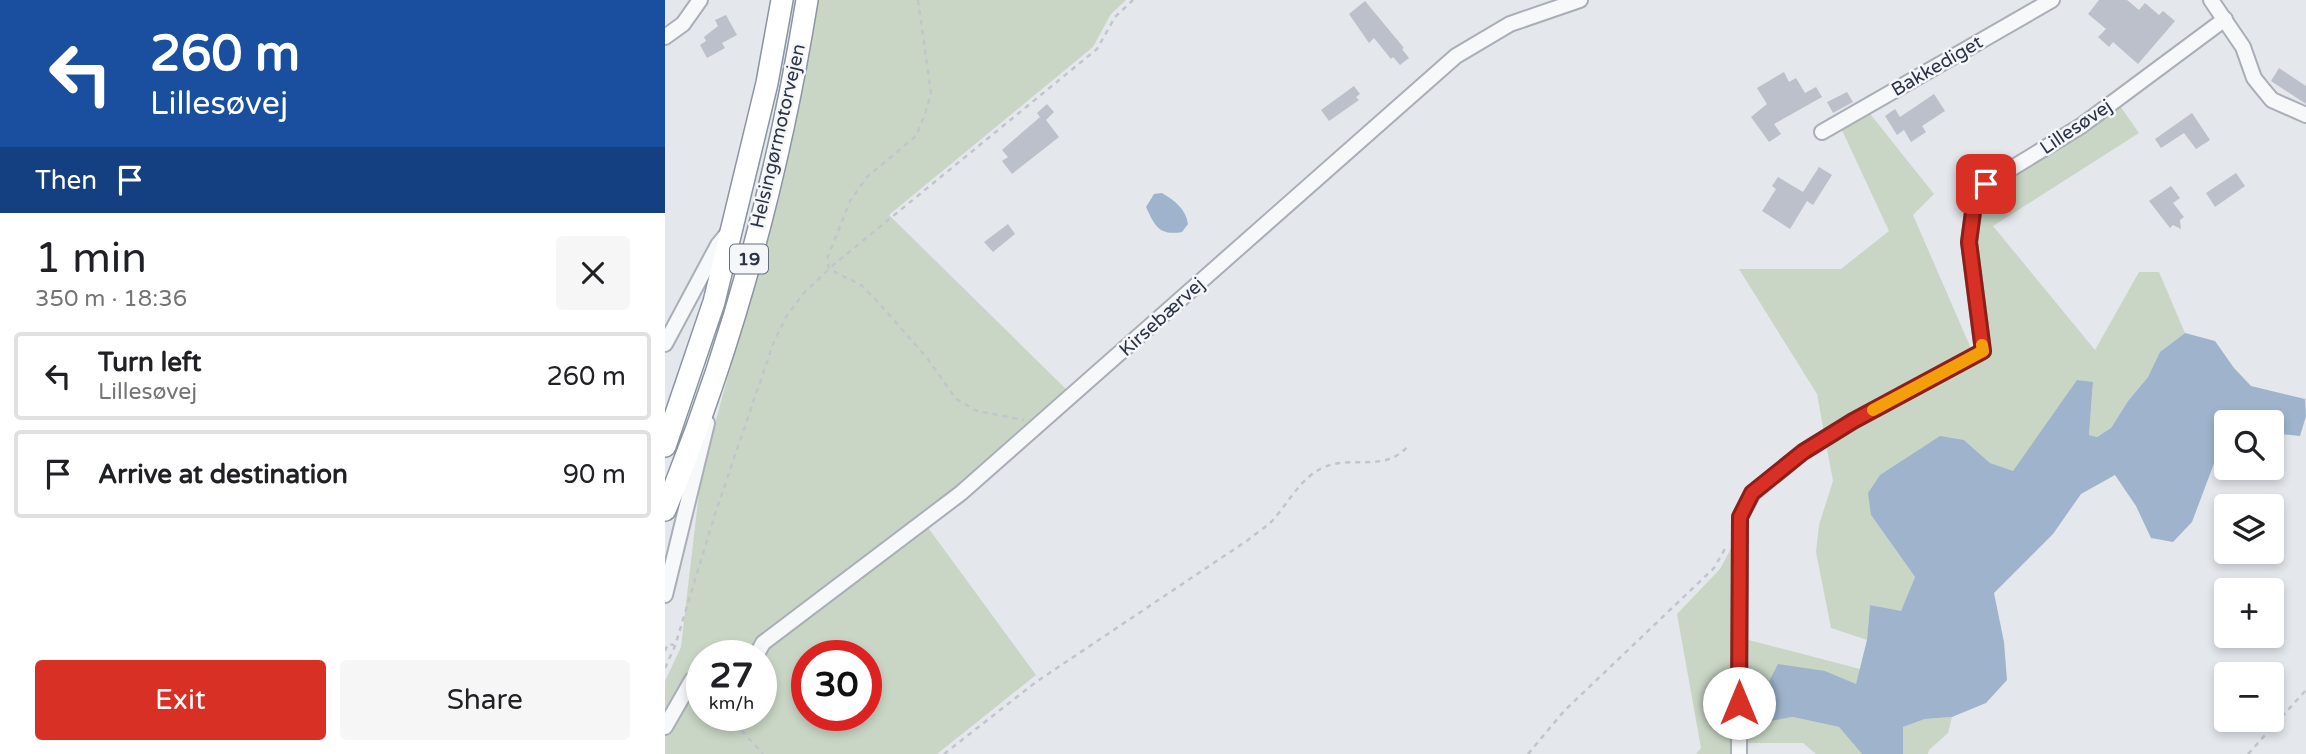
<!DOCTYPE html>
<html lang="en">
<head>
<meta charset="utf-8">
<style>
  body { margin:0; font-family:"Varela Round",sans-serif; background:#f6f6f6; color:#202124; height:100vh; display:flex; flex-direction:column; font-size:26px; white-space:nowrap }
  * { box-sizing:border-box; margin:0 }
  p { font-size:23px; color:#757577 }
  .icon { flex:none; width:38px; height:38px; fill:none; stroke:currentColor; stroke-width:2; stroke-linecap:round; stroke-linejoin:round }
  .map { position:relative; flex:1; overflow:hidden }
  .drawer { display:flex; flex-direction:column; background:#fff; width:665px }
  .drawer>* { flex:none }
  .banner { background:#1a4fa0; color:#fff; overflow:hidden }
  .fabs { position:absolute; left:1549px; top:410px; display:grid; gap:14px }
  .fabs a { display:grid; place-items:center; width:70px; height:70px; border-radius:7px; background:#fff; box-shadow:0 4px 10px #0003; font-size:35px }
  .speed { position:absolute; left:21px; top:640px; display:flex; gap:14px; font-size:35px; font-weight:700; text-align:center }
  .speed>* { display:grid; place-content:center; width:91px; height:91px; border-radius:50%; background:#fff; box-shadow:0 4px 10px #0003; line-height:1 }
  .speed small { font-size:18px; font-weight:400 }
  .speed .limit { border:10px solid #d22; background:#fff; color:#111 }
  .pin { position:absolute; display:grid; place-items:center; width:60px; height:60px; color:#fff; margin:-30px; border-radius:14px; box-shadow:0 4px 10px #0006 }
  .me { position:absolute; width:77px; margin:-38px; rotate:0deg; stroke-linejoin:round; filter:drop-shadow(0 0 5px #0008) }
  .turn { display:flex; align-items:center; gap:24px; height:147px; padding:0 35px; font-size:32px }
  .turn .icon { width:91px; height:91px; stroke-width:2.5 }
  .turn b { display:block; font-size:49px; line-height:60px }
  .then { display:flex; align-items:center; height:66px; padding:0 35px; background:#0003; gap:14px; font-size:26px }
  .round { display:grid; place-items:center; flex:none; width:74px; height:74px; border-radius:7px; background:#f6f6f6 }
  .summary { display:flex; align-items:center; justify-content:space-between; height:119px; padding:0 35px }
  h1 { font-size:42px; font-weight:600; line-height:52px }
  .primary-button { display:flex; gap:14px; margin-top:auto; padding:14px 35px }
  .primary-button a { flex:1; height:80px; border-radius:7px; background:#d93025; color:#fff; font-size:28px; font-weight:600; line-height:80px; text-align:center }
  .primary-button a+a { background:#f6f6f6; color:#202124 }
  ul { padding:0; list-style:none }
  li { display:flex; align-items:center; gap:21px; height:88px; margin:0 14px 10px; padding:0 21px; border:4px solid #e0e0e0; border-radius:7px }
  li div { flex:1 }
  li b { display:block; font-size:26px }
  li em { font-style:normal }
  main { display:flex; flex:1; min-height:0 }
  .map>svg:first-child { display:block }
</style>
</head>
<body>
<main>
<section class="drawer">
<div class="banner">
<div class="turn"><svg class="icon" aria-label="left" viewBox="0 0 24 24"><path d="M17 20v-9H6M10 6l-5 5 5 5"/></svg><div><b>260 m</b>Lillesøvej</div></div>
<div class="then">Then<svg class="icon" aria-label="arrive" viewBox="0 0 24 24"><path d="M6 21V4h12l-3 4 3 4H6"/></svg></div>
</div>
<div class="summary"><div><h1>1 min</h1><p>350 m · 18:36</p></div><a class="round"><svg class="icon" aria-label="close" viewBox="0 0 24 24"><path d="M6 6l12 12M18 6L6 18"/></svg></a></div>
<ul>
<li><svg class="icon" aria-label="left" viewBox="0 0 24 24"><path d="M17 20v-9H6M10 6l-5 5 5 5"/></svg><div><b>Turn left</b><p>Lillesøvej</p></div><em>260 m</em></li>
<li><svg class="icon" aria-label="arrive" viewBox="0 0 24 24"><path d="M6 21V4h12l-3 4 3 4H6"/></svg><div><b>Arrive at destination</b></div><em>90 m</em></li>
</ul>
<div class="primary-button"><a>Exit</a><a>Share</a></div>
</section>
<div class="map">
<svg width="1641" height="754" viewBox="0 0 1641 754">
  <rect width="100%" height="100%" fill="#e4e7ec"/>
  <path fill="#c9d6c5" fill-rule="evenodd" d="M 151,0 L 461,0 L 446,14 L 428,47 L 224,215 L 405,393 L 256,518 L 371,675 L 272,754 L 0,754 L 0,681 L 16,647 L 36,475 L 93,266 ZM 37,656 L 96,656 L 96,716 L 37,716 ZM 142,656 L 201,656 L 201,716 L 142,716 Z
    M 1453,103 L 1474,133 L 1328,226 L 1430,350 L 1474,272 L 1494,272 L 1520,333 L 1498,350 L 1483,377 L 1463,401 L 1446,428 L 1432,437 L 1424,435 L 1428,383 L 1413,380 L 1348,472 L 1325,463 L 1299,440 L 1206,515 L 1250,577 L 1236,612 L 1205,605 L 1202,640 L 1166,628 L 1151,552 L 1154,525 L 1168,481 L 1152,394 L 1074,269 L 1176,269 L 1224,231 L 1175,126 L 1202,110 L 1269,194 L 1248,215 L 1311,360 L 1308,242 L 1314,199 L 1325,187 Z
    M 1070,541 L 1068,754 L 1031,754 L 1036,748 L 1012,614 L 1055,569 Z
    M 1080,639 L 1195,669 L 1191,685 L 1160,671 L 1098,721 L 1128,717 L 1174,727 L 1197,754 L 1151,754 L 1138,743 L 1079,743 Z
    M 1287,717 L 1283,733 L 1264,750 L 1263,754 L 1238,754 L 1238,727 L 1260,719 Z"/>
  <path fill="#9fb4cc" d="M 497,193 C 510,201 521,209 523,224 L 517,232 C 494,236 490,226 481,207 L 489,194 Z
    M 1520,333 L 1550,341 L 1569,368 L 1586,386 L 1640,399 L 1641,416 L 1635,436 L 1607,433 L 1606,422 L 1561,422 L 1561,447 L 1551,458 L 1527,522 L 1508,542 L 1486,538 L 1471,506 L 1450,475 L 1416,494 L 1388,534 L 1329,593 L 1339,642 L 1342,680 L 1321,703 L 1287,717 L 1260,719 L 1238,727 L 1238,754 L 1197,754 L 1174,727 L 1128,717 L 1098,722 L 1098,693 L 1113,664 L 1160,671 L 1191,684 L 1202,640 L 1205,605 L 1236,611 L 1250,577 L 1206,515 L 1203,493 L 1215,475 L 1275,436 L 1299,440 L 1325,463 L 1348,471 L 1412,380 L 1428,382 L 1424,435 L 1432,437 L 1446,428 L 1463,401 L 1483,377 L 1495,352 Z"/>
  <path fill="#bbc0ca" d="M 1434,0 L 1462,0 L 1474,10 L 1480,3 L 1494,15 L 1498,11 L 1510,21 L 1473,64 L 1448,42 L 1444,47 L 1433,37 L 1441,29 L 1423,14 Z
    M 700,1 L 739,48 L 737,49 L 744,58 L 735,65 L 728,57 L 726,59 L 709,38 L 704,43 L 684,14 Z
    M 61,15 L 72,35 L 57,43 L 60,48 L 42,58 L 35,45 L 41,41 L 39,37 L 53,26 L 50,20 Z
    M 1614,68 L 1641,86 L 1641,104 L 1606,81 Z
    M 1119,72 L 1124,82 L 1131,78 L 1140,93 L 1151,87 L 1157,97 L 1109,124 L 1116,134 L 1104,142 L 1086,117 L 1102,104 L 1092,88 Z
    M 689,86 L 695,94 L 691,97 L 694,100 L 664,121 L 656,110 Z
    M 1182,92 L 1188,102 L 1168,113 L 1162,102 Z
    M 1269,94 L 1280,111 L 1257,126 L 1261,132 L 1246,142 L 1239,130 L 1232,135 L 1220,116 L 1230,109 L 1235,117 Z
    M 382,104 L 389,112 L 381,120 L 394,137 L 347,174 L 337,161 L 343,157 L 337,150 L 375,117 L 372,113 Z
    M 1527,113 L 1545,140 L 1531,149 L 1519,133 L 1496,148 L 1490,139 Z
    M 1154,167 L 1167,175 L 1148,205 L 1142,201 L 1125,229 L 1097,211 L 1111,189 L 1107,186 L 1113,177 L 1138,192 Z
    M 1571,173 L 1580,186 L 1550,207 L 1541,193 Z
    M 1506,186 L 1515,198 L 1508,203 L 1519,217 L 1515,220 L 1516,229 L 1508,225 L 1505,228 L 1484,201 Z
    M 343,224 L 350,234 L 328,252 L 319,242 Z"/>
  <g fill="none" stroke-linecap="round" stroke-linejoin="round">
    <defs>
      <path id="minor" d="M 1546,0 L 1578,47 L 1589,78 L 1597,88 L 1607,100 L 1641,115
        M 0,37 L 18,24 L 35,0
        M 1157,132 L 1387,0
        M 0,344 L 53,245 L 62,234
        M 0,595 L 42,423
        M 91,656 L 98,643 L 296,493 L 791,56 L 845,24 L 915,0
        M 0,727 L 27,680 L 37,676
        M 1074,754 L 1075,517 L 1088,493 L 1138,452 L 1188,421 L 1318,351 L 1304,242 L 1310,197 L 1321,184 L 1416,126 L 1560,19"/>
      <path id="highway" d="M 0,446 L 49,302 L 102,83 L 117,0
        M 0,510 C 67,348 114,173 142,0"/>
    </defs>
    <use href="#minor" stroke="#a9aeb7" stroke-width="18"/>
    <use href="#highway" stroke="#8b94a3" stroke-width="24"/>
    <path stroke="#c2c5cb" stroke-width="2.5" stroke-dasharray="5 5" stroke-linecap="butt" d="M 253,0 L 266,93 L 261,111 L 251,136 L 202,177 L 185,201 L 162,259 L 164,269 L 196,285 L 213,302 L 262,358 L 291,399 L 312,411 L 359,420
      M 0,651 L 3,644 L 9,645
      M 0,668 L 10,646 L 50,514 L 108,344 L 121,317 L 138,294 L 167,266 L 432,49 L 450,17 L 468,0
      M 63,716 L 98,754
      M 279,754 L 371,682 L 583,540 C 590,534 598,529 605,523 C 623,505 633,480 657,468 C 687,454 720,474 744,445
      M 863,754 L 899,711 L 1049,568 L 1061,547
      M 1583,754 L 1641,690"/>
    <use href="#minor" stroke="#f7f8fa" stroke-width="14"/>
    <use href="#highway" stroke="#fff" stroke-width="21"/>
  </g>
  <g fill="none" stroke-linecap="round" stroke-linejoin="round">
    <defs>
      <path id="route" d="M 1074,703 L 1075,517 L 1087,493 L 1138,452 L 1188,421 L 1318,351 L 1304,242 L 1310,197 L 1321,184"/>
    </defs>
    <use href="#route" stroke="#8d1f18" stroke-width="18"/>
    <use href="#route" stroke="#d93025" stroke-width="12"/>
    <path stroke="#f59e0b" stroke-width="12" d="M 1208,410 L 1318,351 L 1317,345"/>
  </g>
  <g text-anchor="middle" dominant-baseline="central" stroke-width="5" stroke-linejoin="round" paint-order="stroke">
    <rect fill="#f4f6f9" stroke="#676e7b" stroke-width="2" x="65" y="244.5" width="38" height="29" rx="5"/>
    <g font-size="18" font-weight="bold" fill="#2b3445">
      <text x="84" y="259">19</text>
    </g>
    <g font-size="19" fill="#2b3445" stroke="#f4f6f9">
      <text transform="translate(1272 66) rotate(-30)">Bakkediget</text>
      <text transform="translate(1411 127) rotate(-34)">Lillesøvej</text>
      <text transform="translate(113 136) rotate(-77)">Helsingørmotorvejen</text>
      <text transform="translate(497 317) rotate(-42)">Kirsebærvej</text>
    </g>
  </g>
</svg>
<div class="fabs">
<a><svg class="icon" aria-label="search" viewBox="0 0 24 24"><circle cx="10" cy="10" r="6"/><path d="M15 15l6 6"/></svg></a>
<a><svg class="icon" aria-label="layers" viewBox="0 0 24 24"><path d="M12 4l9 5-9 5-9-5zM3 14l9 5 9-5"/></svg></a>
<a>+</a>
<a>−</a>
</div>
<div class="speed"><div>27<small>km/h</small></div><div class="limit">30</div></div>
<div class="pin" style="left:1321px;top:184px;background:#d93025"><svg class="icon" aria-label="arrive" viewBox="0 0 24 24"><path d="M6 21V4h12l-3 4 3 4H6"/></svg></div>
<svg class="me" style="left:1074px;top:703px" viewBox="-20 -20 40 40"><circle r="19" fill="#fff"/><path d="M0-13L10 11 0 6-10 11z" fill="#d93025"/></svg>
</div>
</main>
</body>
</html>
